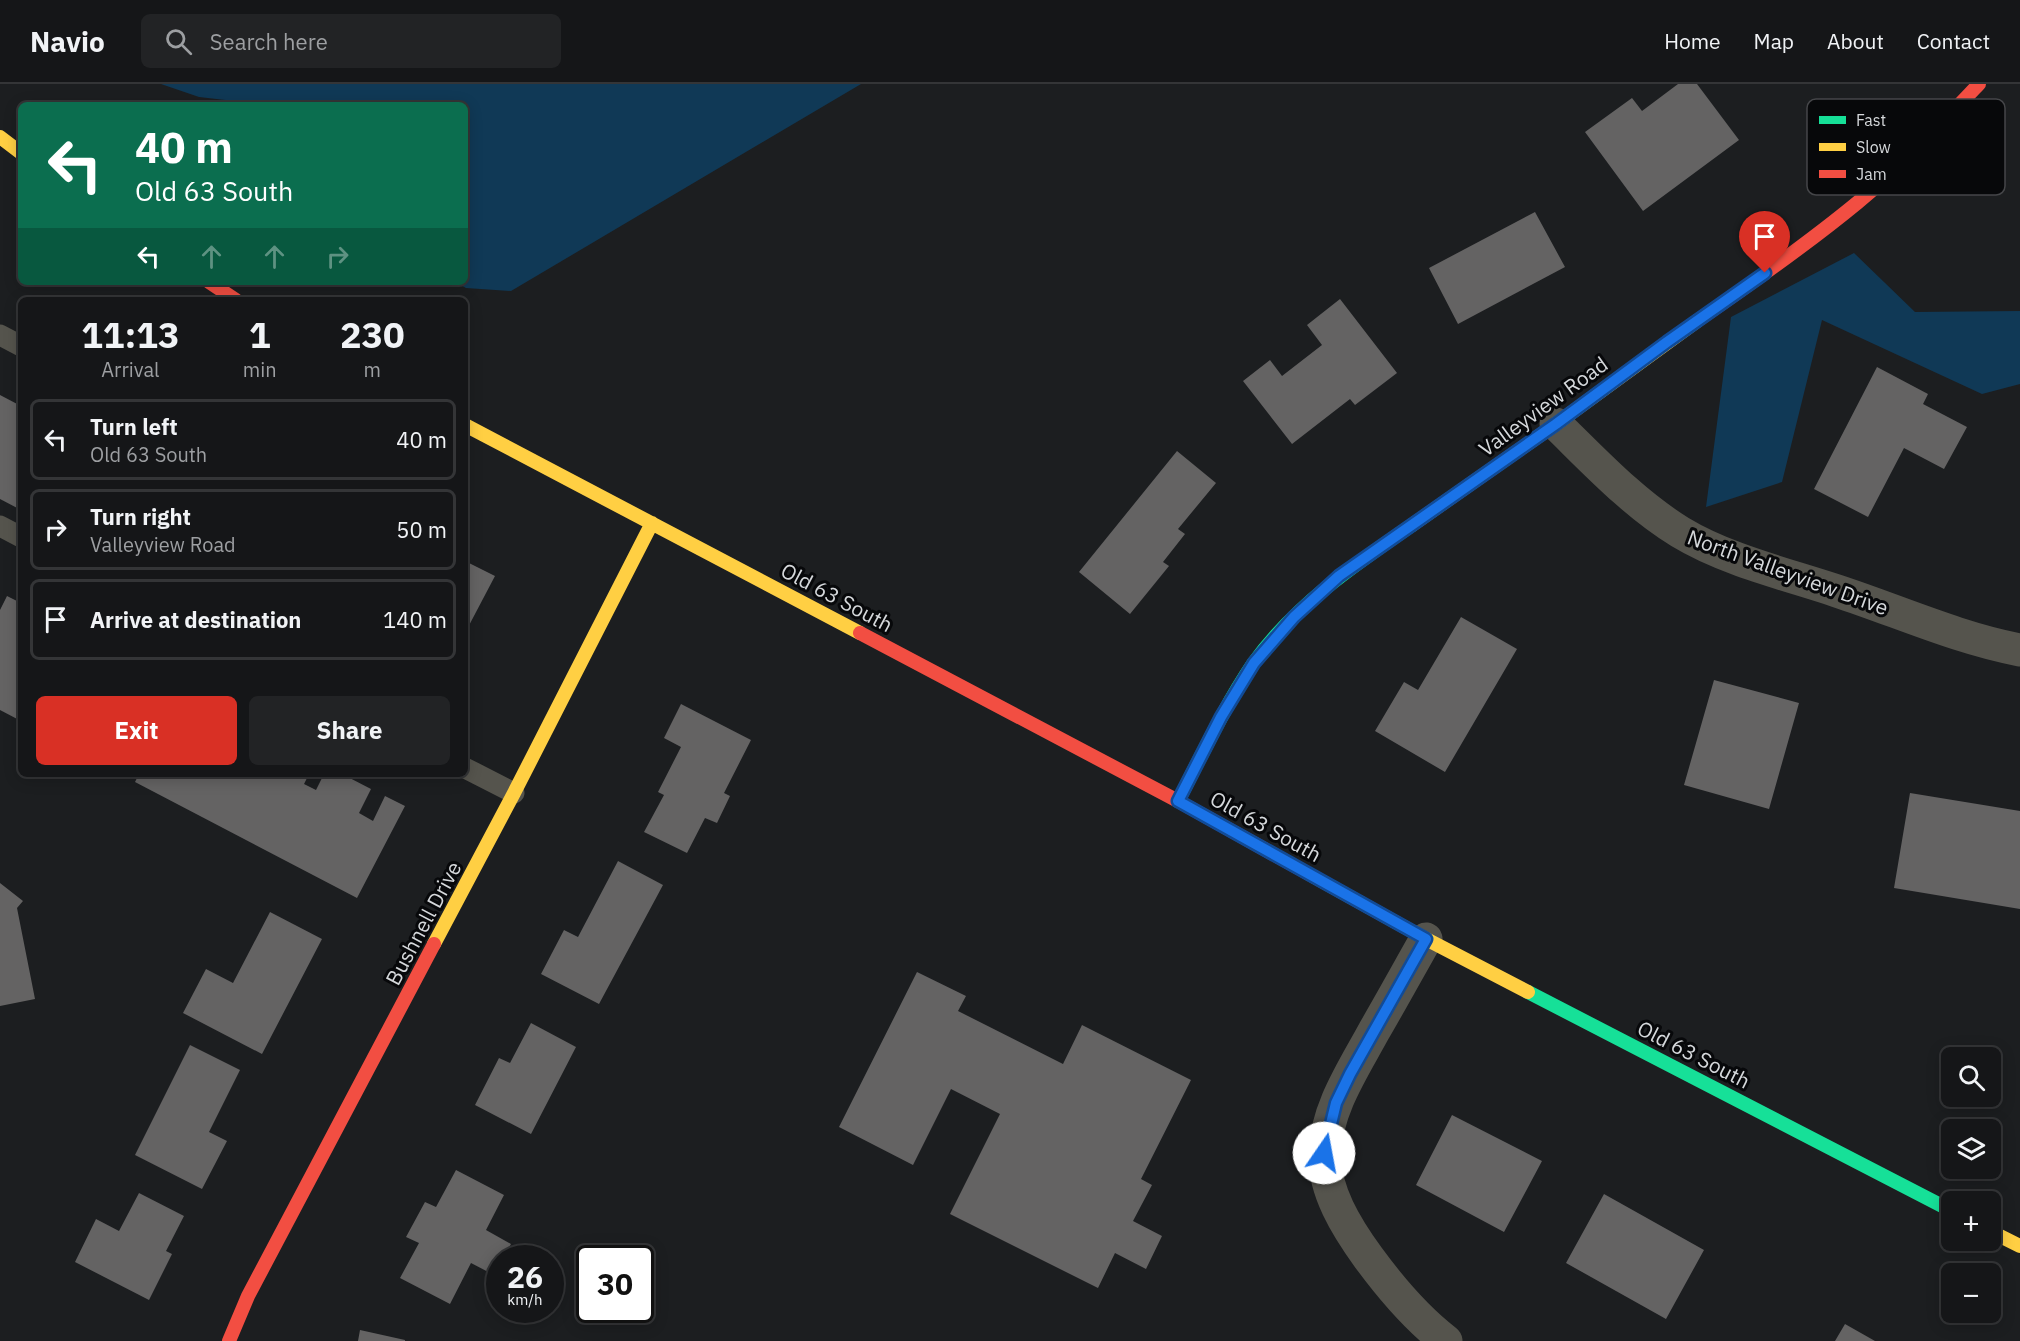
<!DOCTYPE html>
<html lang="en">
<head>
<meta charset="utf-8">
<style>
  body { margin:0; font-family:"IBM Plex Sans",sans-serif; background:#222325; color:#f1f3f6; height:100vh; display:flex; flex-direction:column; font-size:22px; white-space:nowrap }
  * { box-sizing:border-box; margin:0 }
  p { font-size:20px; color:#9d9fa2 }
  .icon { flex:none; width:33px; height:33px; fill:none; stroke:currentColor; stroke-width:2; stroke-linecap:round; stroke-linejoin:round }
  .map { position:relative; flex:1; overflow:hidden }
  .details { position:absolute; left:18px; top:213px; width:450px; height:480px; display:flex; flex-direction:column; background:#151618; border-radius:9px; box-shadow:0 3px 15px #0003,0 0 0 2px #343537 }
  .details>* { flex:none }
  .top-card { position:absolute; left:18px; top:18px; width:450px; height:183px; border-radius:9px; box-shadow:0 3px 15px #0003,0 0 0 2px #343537; background:#0b6e4f; color:#fff; overflow:hidden }
  .buttons { position:absolute; left:1941px; top:963px; display:grid; gap:12px }
  .buttons a { display:grid; place-items:center; width:60px; height:60px; border-radius:9px; background:#151618; box-shadow:0 3px 15px #0003,0 0 0 2px #343537; font-size:30px }
  .speed { position:absolute; left:486px; top:1161px; display:flex; gap:12px; font-size:30px; font-weight:700; text-align:center }
  .speed>* { display:grid; place-content:center; width:78px; height:78px; border-radius:50%; background:#151618; box-shadow:0 3px 15px #0003,0 0 0 2px #343537; line-height:1 }
  .speed small { font-size:15px; font-weight:400 }
  .speed .limit { border:3px solid #111; border-radius:9px; background:#fff; color:#111 }
  .pin { position:absolute; display:grid; place-items:center; width:51px; height:51px; color:#fff; margin:-62px -26px; border-radius:50% 50% 50% 0; rotate:-45deg; box-shadow:0 0 6px #0007 }
  .pin .icon { rotate:45deg }
  .me { position:absolute; width:66px; margin:-33px; rotate:12deg; stroke-linejoin:round; filter:drop-shadow(0 0 4px #0008) }
  .turn { display:flex; align-items:center; gap:21px; height:126px; padding:0 18px; font-size:27px }
  .turn .icon { width:78px; height:78px; stroke-width:2.5 }
  .turn b { display:block; font-size:42px; line-height:51px }
  .lanes { display:flex; align-items:center; height:57px; padding:0 18px; background:#0003; justify-content:center; gap:30px; direction:ltr }
  .lanes .off { opacity:.35 }
  .eta { display:flex; justify-content:space-evenly; align-items:center; height:102px; text-align:center }
  .eta b { font-size:36px; font-weight:700; line-height:42px }
  .primary-button { display:flex; gap:12px; margin-top:auto; padding:12px 18px }
  .primary-button a { flex:1; height:69px; border-radius:9px; background:#d93025; color:#fff; font-size:24px; font-weight:700; line-height:69px; text-align:center }
  .primary-button a+a { background:#222325; color:#f1f3f6 }
  ul { padding:0; list-style:none }
  li { display:flex; align-items:center; gap:18px; height:81px; margin:0 12px 9px; padding:0 6px; border:3px solid #343537; border-radius:9px }
  li div { flex:1 }
  li b { display:block; font-size:22px }
  li em { font-style:normal }
  header { display:flex; align-items:center; gap:36px; box-sizing:border-box; height:84px; padding:0 30px; background:#151618; border-bottom:2px solid #343537 }
  header strong { font-size:28px }
  nav { display:flex; gap:33px; margin-inline-start:auto; font-size:21px }
  .search { width:420px; height:54px; background:#222325; display:flex; align-items:center; gap:15px; box-sizing:border-box; padding:0 21px; border-radius:9px; color:#9d9fa2; font-size:22px }
  .map>svg:first-child { display:block }
</style>
</head>
<body>
<header>
<strong>Navio</strong>
<div class="search"><svg class="icon" aria-label="search" viewBox="0 0 24 24"><circle cx="10" cy="10" r="6"/><path d="M15 15l6 6"/></svg>Search here</div>
<nav><a>Home</a><a>Map</a><a>About</a><a>Contact</a></nav>
</header>
<div class="map">
<svg width="2020" height="1257" viewBox="0 0 2020 1257">
  <rect width="100%" height="100%" fill="#1c1e20"/>
  <path fill="#103956" d="M 161,0 L 861,0 L 511,207 L 466,204 L 455,198 L 465,198 L 465,21 L 270,21 L 199,13 Z
    M 1854,169 L 1915,228 L 2020,227 L 2020,300 L 1982,310 L 1822,236 L 1782,398 L 1706,423 L 1731,233 Z"/>
  <path fill="#646363" d="M 1678,0 L 1697,0 L 1739,56 L 1643,127 L 1585,48 L 1632,14 L 1642,27 Z
    M 1535,128 L 1565,183 L 1458,240 L 1429,184 Z
    M 1340,215 L 1397,289 L 1355,321 L 1350,315 L 1292,360 L 1243,297 L 1270,276 L 1282,292 L 1322,261 L 1307,241 Z
    M 1877,283 L 1928,310 L 1923,320 L 1967,343 L 1944,385 L 1904,364 L 1868,433 L 1814,405 Z
    M 0,311 L 21,322 L 21,426 L 0,415 Z
    M 1177,367 L 1216,399 L 1178,445 L 1185,450 L 1163,478 L 1169,482 L 1130,530 L 1079,488 Z
    M 465,477 L 495,492 L 465,549 Z
    M 7,512 L 21,519 L 21,637 L 0,626 L 0,526 Z
    M 1461,533 L 1517,565 L 1445,688 L 1375,647 L 1404,598 L 1418,606 Z
    M 1714,596 L 1799,619 L 1769,725 L 1684,701 Z
    M 681,620 L 751,656 L 724,709 L 730,712 L 717,739 L 705,734 L 687,769 L 644,748 L 664,711 L 658,708 L 681,663 L 664,654 Z
    M 139,690 L 309,690 L 304,700 L 316,706 L 324,690 L 342,690 L 371,705 L 359,729 L 373,737 L 385,712 L 405,722 L 357,814 L 135,698 Z
    M 1910,709 L 2020,727 L 2020,825 L 1894,804 Z
    M 618,777 L 663,801 L 599,920 L 541,890 L 564,846 L 578,853 Z
    M 0,799 L 23,817 L 17,824 L 35,915 L 0,922 Z
    M 270,828 L 322,855 L 262,970 L 183,929 L 206,885 L 233,899 Z
    M 917,888 L 966,912 L 958,927 L 1063,980 L 1082,941 L 1191,996 L 1141,1095 L 1152,1101 L 1133,1137 L 1162,1152 L 1146,1185 L 1115,1169 L 1098,1204 L 950,1130 L 1000,1030 L 951,1005 L 913,1081 L 839,1043 Z
    M 531,939 L 576,963 L 531,1050 L 475,1021 L 499,974 L 510,979 Z
    M 190,961 L 240,986 L 209,1048 L 227,1057 L 202,1105 L 135,1071 Z
    M 1452,1031 L 1542,1077 L 1504,1148 L 1416,1101 Z
    M 456,1086 L 504,1111 L 486,1146 L 511,1160 L 503,1174 L 500,1174 L 500,1181 L 494,1191 L 471,1179 L 450,1220 L 400,1194 L 419,1159 L 406,1153 L 425,1118 L 436,1123 Z
    M 139,1109 L 184,1132 L 166,1167 L 172,1170 L 149,1216 L 75,1178 L 96,1135 L 119,1147 Z
    M 1604,1110 L 1704,1166 L 1666,1235 L 1566,1179 Z
    M 1845,1240 L 1875,1257 L 1835,1257 Z
    M 360,1246 L 405,1256 L 405,1257 L 358,1257 Z"/>
  <g fill="none" stroke-linecap="round" stroke-linejoin="round">
    <path stroke="#55544d" stroke-width="21" d="M 0,251 L 21,262
      M 0,442 L 21,453
      M 465,684 L 514,709"/>
    <path stroke="#55544d" stroke-width="33" d="M 1556,340 C 1595,378 1633,419 1680,448 C 1726,476 1786,490 1837,507 C 1898,527 1957,554 2020,566
      M 1426,855 C 1409,885 1392,916 1374,947 C 1354,984 1326,1025 1325,1069 C 1323,1106 1347,1144 1368,1173 C 1390,1203 1416,1234 1446,1257"/>
    <path stroke="#16e098" stroke-width="14" d="M 1178,717 C 1202,671 1224,623 1253,580 C 1294,522 1354,481 1412,441
      M 1528,908 L 1952,1127"/>
    <path stroke="#ffcf43" stroke-width="14" d="M 0,53 L 21,69
      M 465,341 L 860,549
      M 1412,441 L 1556,340 L 1697,237
      M 1309,790 L 1426,855 L 1528,908
      M 434,860 L 514,709 L 652,439
      M 1990,1147 L 2020,1162"/>
    <path stroke="#f24e42" stroke-width="14" d="M 209,198 L 236,216
      M 1697,237 C 1752,199 1806,161 1857,119 C 1901,83 1940,41 1979,0
      M 860,549 L 1178,717 L 1309,790
      M 229,1257 L 248,1212 L 434,860"/>
  </g>
  <g fill="none" stroke-linecap="round" stroke-linejoin="round">
    <defs>
      <path id="route" d="M 1324,1069 L 1336,1019 L 1350,990 L 1426,855 L 1178,717 L 1221,633 L 1254,579 L 1294,533 L 1339,492 L 1556,340 L 1667,258 L 1765,189"/>
    </defs>
    <use href="#route" stroke="#114b97" stroke-width="15"/>
    <use href="#route" stroke="#1a73e8" stroke-width="10"/>
  </g>
  <g text-anchor="middle" dominant-baseline="central" stroke-width="6" stroke-linejoin="round" paint-order="stroke">
    <g font-size="21" fill="#d5d8db" stroke="#07080a">
      <text transform="translate(1543 322) rotate(-36)">Valleyview Road</text>
      <text transform="translate(1788 488) rotate(20)">North Valleyview Drive</text>
      <text transform="translate(837 513) rotate(28)">Old 63 South</text>
      <text transform="translate(1266 742) rotate(29)">Old 63 South</text>
      <text transform="translate(423 839) rotate(-62)">Bushnell Drive</text>
      <text transform="translate(1694 970) rotate(27)">Old 63 South</text>
    </g>
  </g>
  <rect x="1807" y="15" width="198" height="96" rx="9" fill="#07080a" stroke="#454649" stroke-width="1.5"/>
  <rect x="1819" y="32" width="27" height="8" fill="#16e098"/>
  <rect x="1819" y="59" width="27" height="8" fill="#ffcf43"/>
  <rect x="1819" y="86" width="27" height="8" fill="#f24e42"/>
  <g font-size="16" fill="#d5d8db">
    <text x="1856" y="42">Fast</text>
    <text x="1856" y="69">Slow</text>
    <text x="1856" y="96">Jam</text>
  </g>
</svg>
<div class="buttons">
<a><svg class="icon" aria-label="search" viewBox="0 0 24 24"><circle cx="10" cy="10" r="6"/><path d="M15 15l6 6"/></svg></a>
<a><svg class="icon" aria-label="layers" viewBox="0 0 24 24"><path d="M12 4l9 5-9 5-9-5zM3 14l9 5 9-5"/></svg></a>
<a>+</a>
<a>−</a>
</div>
<div class="speed"><div>26<small>km/h</small></div><div class="limit">30</div></div>
<div class="pin" style="left:1765px;top:189px;background:#d93025"><svg class="icon" aria-label="arrive" viewBox="0 0 24 24"><path d="M6 21V4h12l-3 4 3 4H6"/></svg></div>
<svg class="me" style="left:1324px;top:1069px" viewBox="-20 -20 40 40"><circle r="19" fill="#fff"/><path d="M0-13L10 11 0 6-10 11z" fill="#1a73e8"/></svg>
<div class="top-card">
<div class="turn"><svg class="icon" aria-label="left" viewBox="0 0 24 24"><path d="M17 20v-9H6M10 6l-5 5 5 5"/></svg><div><b>40 m</b>Old 63 South</div></div>
<div class="lanes"><svg class="icon" aria-label="left" viewBox="0 0 24 24"><path d="M17 20v-9H6M10 6l-5 5 5 5"/></svg><svg class="icon off" aria-label="ahead" viewBox="0 0 24 24"><path d="M12 20V5M6 11l6-6 6 6"/></svg><svg class="icon off" aria-label="ahead" viewBox="0 0 24 24"><path d="M12 20V5M6 11l6-6 6 6"/></svg><svg class="icon off" aria-label="right" viewBox="0 0 24 24"><path d="M7 20v-9h11M14 6l5 5-5 5"/></svg></div>
</div>
<section class="details">
<div class="eta">
<div><b>11:13</b><p>Arrival</p></div>
<div><b>1</b><p>min</p></div>
<div><b>230</b><p>m</p></div>
</div>
<ul>
<li><svg class="icon" aria-label="left" viewBox="0 0 24 24"><path d="M17 20v-9H6M10 6l-5 5 5 5"/></svg><div><b>Turn left</b><p>Old 63 South</p></div><em>40 m</em></li>
<li><svg class="icon" aria-label="right" viewBox="0 0 24 24"><path d="M7 20v-9h11M14 6l5 5-5 5"/></svg><div><b>Turn right</b><p>Valleyview Road</p></div><em>50 m</em></li>
<li><svg class="icon" aria-label="arrive" viewBox="0 0 24 24"><path d="M6 21V4h12l-3 4 3 4H6"/></svg><div><b>Arrive at destination</b></div><em>140 m</em></li>
</ul>
<div class="primary-button"><a>Exit</a><a>Share</a></div>
</section>
</div>
</body>
</html>
